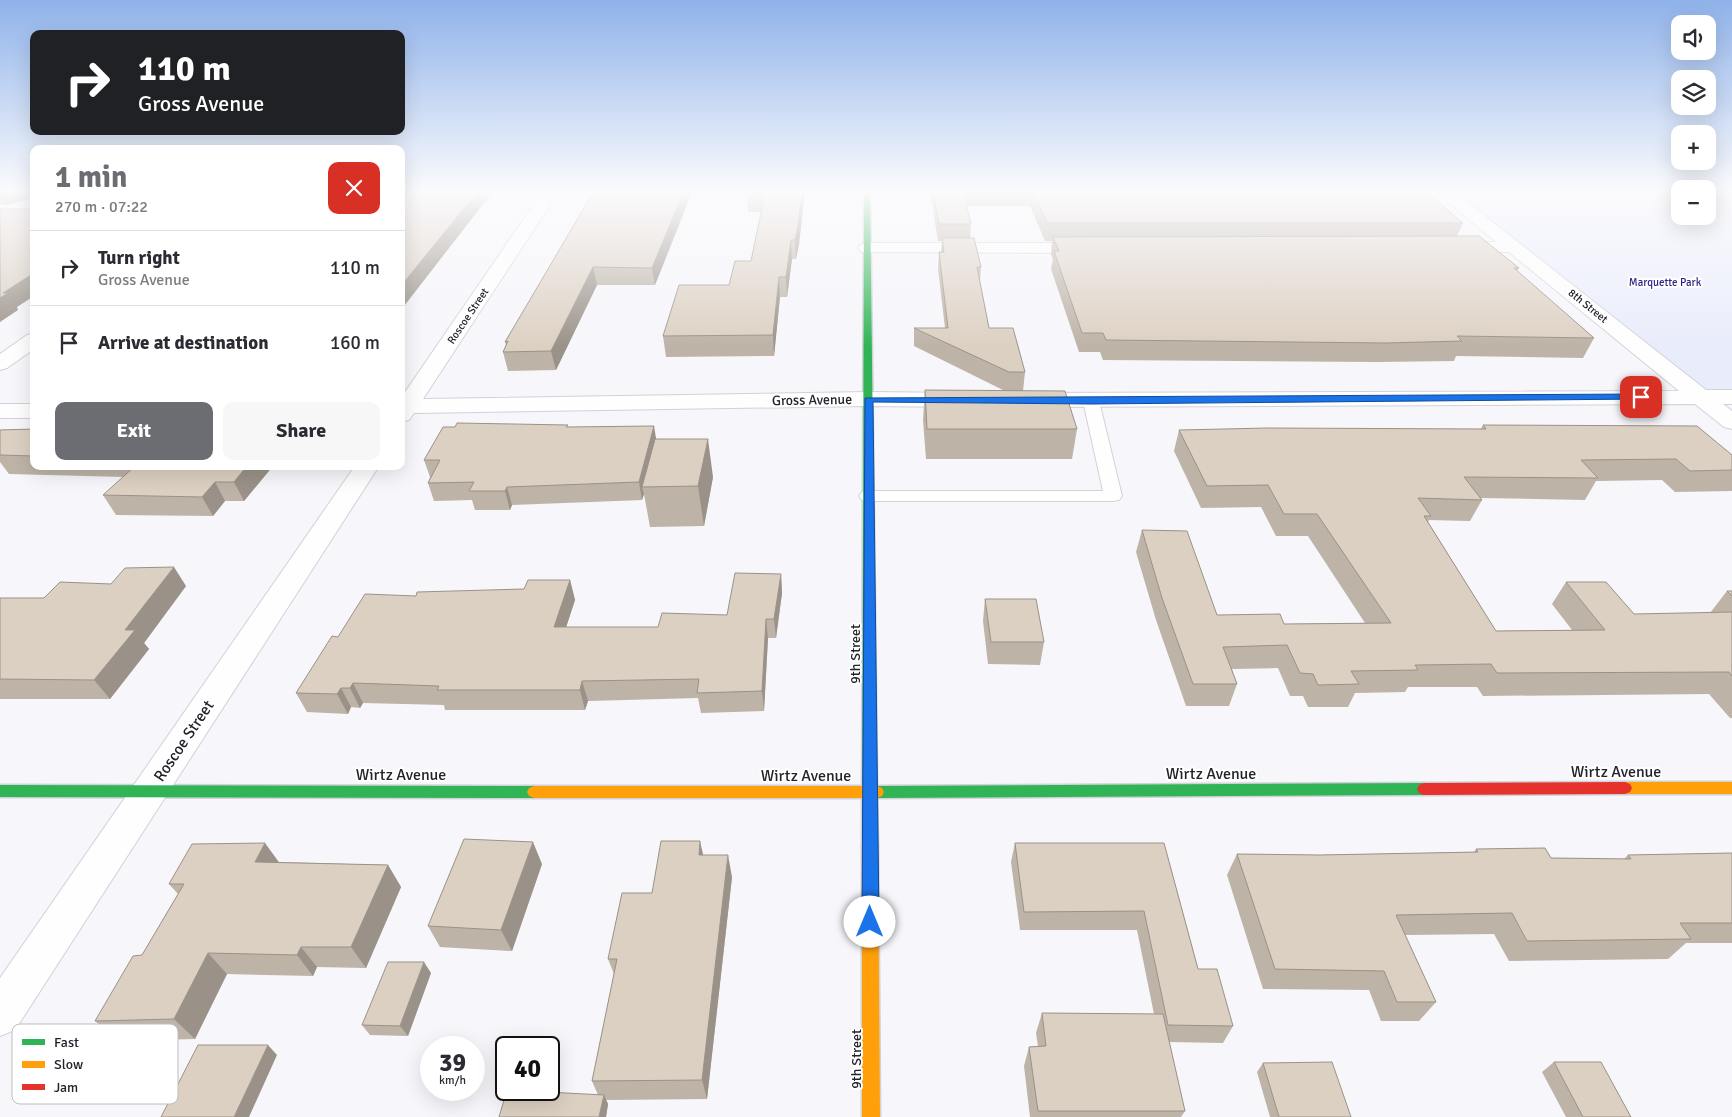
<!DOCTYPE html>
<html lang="en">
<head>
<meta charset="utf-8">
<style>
  body { margin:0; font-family:Signika,sans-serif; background:#f7f7f7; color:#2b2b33; height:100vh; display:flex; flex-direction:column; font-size:19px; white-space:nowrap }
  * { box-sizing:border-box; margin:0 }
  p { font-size:16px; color:#7c7c81 }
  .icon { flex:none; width:28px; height:28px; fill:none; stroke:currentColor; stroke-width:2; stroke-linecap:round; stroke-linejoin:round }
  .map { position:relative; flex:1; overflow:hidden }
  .details { position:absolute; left:30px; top:145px; width:375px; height:325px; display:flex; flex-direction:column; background:#fff; border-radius:10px; box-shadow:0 5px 20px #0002 }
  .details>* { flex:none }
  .hud { position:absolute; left:30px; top:30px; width:375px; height:105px; border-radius:10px; box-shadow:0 5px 20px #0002; background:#202124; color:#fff; overflow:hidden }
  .tools { position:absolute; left:1671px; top:15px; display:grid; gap:10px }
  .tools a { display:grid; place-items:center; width:45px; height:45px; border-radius:10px; background:#fff; box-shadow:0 5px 20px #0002; font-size:25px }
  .speed { position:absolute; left:420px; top:1036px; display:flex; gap:10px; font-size:25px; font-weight:700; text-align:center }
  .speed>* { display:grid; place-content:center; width:65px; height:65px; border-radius:50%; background:#fff; box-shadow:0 5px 20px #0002; line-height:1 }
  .speed small { font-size:12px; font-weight:400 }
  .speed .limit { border:2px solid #111; border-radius:8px; background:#fff; color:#111 }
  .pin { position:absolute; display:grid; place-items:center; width:42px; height:42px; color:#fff; margin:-21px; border-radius:10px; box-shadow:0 2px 8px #0006 }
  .me { position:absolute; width:55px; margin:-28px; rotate:0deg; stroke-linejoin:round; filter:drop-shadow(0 0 4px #0008) }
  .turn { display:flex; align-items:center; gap:18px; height:105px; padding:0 25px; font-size:22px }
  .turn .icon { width:65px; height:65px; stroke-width:2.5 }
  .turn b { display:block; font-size:35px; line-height:42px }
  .round { display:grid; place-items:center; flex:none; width:52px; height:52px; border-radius:10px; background:#f7f7f7 }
  .head { display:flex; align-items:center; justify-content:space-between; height:85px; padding:0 25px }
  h1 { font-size:30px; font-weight:700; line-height:38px; color:#6c6d73 }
  .button { display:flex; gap:10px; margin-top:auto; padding:10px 25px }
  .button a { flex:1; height:58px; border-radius:10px; background:#6c6d73; color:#fff; font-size:20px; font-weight:700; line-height:58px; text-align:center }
  .button a+a { background:#f7f7f7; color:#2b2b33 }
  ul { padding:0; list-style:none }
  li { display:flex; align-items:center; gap:15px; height:75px; padding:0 25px; border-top:1px solid #e1e1e2 }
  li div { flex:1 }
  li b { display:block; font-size:19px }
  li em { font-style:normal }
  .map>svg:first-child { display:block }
</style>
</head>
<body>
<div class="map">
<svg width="1732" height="1117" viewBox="0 0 1732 1117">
  <rect width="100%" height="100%" fill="#f6f6fb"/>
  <path fill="#e9ecfb" d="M 1443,191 L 1680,191 L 1680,216 L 1708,216 L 1708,191 L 1732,191 L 1732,397 L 1701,397 Z"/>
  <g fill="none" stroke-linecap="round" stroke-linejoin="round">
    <defs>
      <path id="lane" d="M 1091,396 L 1096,398 L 1099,401 L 1122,496 L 1119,500 L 1113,501 L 868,501 L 862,500 L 859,496 L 862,492 L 868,491 L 1103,491 L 1083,401 L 1086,398 Z"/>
      <path id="street" d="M 543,191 L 559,191 L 423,399 L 868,392 L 962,393 L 970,395 L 973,400 L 970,405 L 962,407 L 868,406 L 414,413 L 409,420 L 401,422 L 401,398 Z
        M 1435,191 L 1453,191 L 1706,390 L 1732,390 L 1732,404 L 1723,404 L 1732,411 L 1732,429 L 1724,427 L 1695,404 L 1030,407 L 1022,405 L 1019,400 L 1022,395 L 1030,393 L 1679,391 L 1509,252 L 1449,251 L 1446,247 L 1449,243 L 1455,242 L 1496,242 Z
        M 867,243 L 1090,243 L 1096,244 L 1099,248 L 1096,252 L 1090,253 L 861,252 L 858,248 L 861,244 Z
        M 34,333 L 34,349 L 7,368 L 0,370 L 0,354 L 27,335 Z
        M 0,404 L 34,404 L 34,418 L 0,418 Z
        M 355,466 L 379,466 L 15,1030 L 0,1036 L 0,978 Z"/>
      <path id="fast" d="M 864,191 L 870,191 L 877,786 L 1424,783 L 1429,785 L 1431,789 L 1429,793 L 1424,795 L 877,798 L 878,847 L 875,852 L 870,854 L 865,852 L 862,847 Z
        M 0,785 L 534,786 L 539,788 L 541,792 L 539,796 L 534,798 L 0,797 Z"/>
      <path id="slow" d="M 1625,782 L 1732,782 L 1732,794 L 1625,794 L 1620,792 L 1618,788 L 1620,784 Z
        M 534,786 L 877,786 L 882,788 L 884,792 L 882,796 L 877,798 L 534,798 L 529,796 L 527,792 L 529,788 Z
        M 870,840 L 875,842 L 878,847 L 880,1117 L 862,1117 L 862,847 L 865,842 Z"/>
      <path id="jam" d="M 1625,782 L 1630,784 L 1632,788 L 1630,792 L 1625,794 L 1424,795 L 1419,793 L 1417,789 L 1419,785 L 1424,783 Z"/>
    </defs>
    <use href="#lane" stroke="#d1d2d8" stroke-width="2"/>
    <use href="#street" stroke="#d1d2d8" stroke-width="2"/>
    <use href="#fast" stroke="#d1d2d8" stroke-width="3"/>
    <use href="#slow" stroke="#d1d2d8" stroke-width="3"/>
    <use href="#jam" stroke="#d1d2d8" stroke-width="3"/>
    <use href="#lane" fill="#fefefe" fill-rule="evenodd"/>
    <use href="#street" fill="#fefefe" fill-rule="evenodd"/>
    <use href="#fast" fill="#30b455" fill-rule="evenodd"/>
    <use href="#slow" fill="#ff9f0a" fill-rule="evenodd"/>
    <use href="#jam" fill="#e5322d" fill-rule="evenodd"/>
  </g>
  <path fill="#bdb3a7" d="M 0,191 L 34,191 L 34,198 L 5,205 L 0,205 Z
    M 594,191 L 692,192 L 655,285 L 597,285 L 556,370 L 508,371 L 503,352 L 506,345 L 505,342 Z
    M 748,191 L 805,191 L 799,244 L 796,259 L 792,259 L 787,297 L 780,297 L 774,356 L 666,357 L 663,336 L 729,285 L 751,261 L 761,212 L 748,212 L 747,194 Z
    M 930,191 L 1425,191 L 1463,223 L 1457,236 L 1519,268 L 1517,271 L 1594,338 L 1583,358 L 1456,356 L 1454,361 L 1377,362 L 1103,360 L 1100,352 L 1079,352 L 1051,269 L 1053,259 L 1051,255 L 1052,241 L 1045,241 L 1030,206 L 967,206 L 971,224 L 970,238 L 981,267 L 980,281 L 989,328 L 1025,372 L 1023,391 L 1077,429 L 1072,459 L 926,459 L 923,420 L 925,390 L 1005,391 L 914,346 L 914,328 L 945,328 L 938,269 L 939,252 L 941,252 L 942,241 L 938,241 Z
    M 1483,425 L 1697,426 L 1732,470 L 1732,491 L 1675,492 L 1662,480 L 1596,481 L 1585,500 L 1481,498 L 1482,500 L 1470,521 L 1429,520 L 1428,522 L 1496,631 L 1572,630 L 1552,604 L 1566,582 L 1634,614 L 1710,613 L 1727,591 L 1732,591 L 1732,718 L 1730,718 L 1709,694 L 1483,696 L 1477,687 L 1408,687 L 1405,692 L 1355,693 L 1348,707 L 1308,707 L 1303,696 L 1290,696 L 1278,668 L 1232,669 L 1237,684 L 1229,706 L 1186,706 L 1156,620 L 1136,552 L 1142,530 L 1217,615 L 1284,624 L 1365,623 L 1308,536 L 1276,536 L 1261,507 L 1201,508 L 1174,451 L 1179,430 L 1481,429 Z
    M 568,427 L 656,439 L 713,477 L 704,526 L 650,527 L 644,494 L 642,500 L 512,505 L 510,510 L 475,510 L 472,500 L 434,501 L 428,483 L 430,477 L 424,460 Z
    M 34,429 L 34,466 L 273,466 L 244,501 L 225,501 L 213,516 L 116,515 L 103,495 L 124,477 L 9,474 L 0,462 L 0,430 Z
    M 781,574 L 782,593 L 776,638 L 768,638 L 764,711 L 701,713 L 698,698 L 588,701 L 585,710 L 445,710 L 444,705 L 363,703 L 360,708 L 351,707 L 348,714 L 307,712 L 296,693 L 338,637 L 416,596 L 524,589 L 570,580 L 575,600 L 566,627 L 658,627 L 727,615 Z
    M 186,586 L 144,643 L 149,649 L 110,699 L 0,699 L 0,598 L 44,598 Z
    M 985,599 L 1044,642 L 1040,665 L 988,664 L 983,621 Z
    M 1015,843 L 1164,843 L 1198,969 L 1233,1026 L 1223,1043 L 1169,1042 L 1185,1111 L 1181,1117 L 1030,1117 L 1024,1066 L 1029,1047 L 1038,1046 L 1036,1033 L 1042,1013 L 1154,1014 L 1137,930 L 1020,930 L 1011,862 Z
    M 1476,849 L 1551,858 L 1624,859 L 1628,855 L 1732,853 L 1732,943 L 1686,943 L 1668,959 L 1509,961 L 1494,934 L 1405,935 L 1436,1002 L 1419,1021 L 1381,1021 L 1369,990 L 1263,989 L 1227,875 L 1237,854 L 1320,855 L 1474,852 Z
    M 703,855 L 732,877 L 707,1099 L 606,1100 L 608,1104 L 606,1117 L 499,1117 L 598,1095 L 592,1081 L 614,974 L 608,959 L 652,893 Z
    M 279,862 L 388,865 L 401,887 L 366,968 L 317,967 L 313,976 L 227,974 L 195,1039 L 119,1041 L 95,1021 L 142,955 L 178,894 L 169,884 Z
    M 542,864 L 512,951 L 440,947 L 428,926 Z
    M 431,973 L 408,1036 L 370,1035 L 362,1025 Z
    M 1554,1062 L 1631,1117 L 1566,1117 L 1542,1072 Z
    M 1263,1063 L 1351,1117 L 1270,1117 L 1257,1072 Z"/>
  <path fill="#9a9288" d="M 0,191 L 34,191 L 34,198 L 5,205 L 0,197 Z
    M 478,191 L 490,191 L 491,194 L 401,310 L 401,286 Z
    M 684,191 L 692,191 L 692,192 L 655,285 L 652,268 Z
    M 802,191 L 805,191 L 799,244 L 796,259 L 795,240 Z
    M 791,240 L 792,259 L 787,297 L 786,277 Z
    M 593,267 L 597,285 L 556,370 L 551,351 Z
    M 34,273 L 34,296 L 17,307 L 18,310 L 0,322 L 0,298 L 3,293 Z
    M 779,277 L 780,297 L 774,356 L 773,335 Z
    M 654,426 L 657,444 L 642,487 L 644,494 L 642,500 L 639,482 Z
    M 708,439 L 713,477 L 704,526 L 698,486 Z
    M 247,466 L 273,466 L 244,501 L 234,482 Z
    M 215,482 L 225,501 L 213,516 L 202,497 Z
    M 507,487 L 512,505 L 510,510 L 505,491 Z
    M 174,567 L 186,586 L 144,643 L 149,649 L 110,699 L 94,680 L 125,630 Z
    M 781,574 L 782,593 L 776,638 L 774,619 Z
    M 570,580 L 575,600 L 560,646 L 554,627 Z
    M 766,619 L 768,638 L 764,711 L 762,691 Z
    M 582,681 L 588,701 L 585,710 L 580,690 Z
    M 353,683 L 363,703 L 360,708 L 350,688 Z
    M 341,688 L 351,707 L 348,714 L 337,694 Z
    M 700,841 L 705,863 L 699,855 Z
    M 533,842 L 542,864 L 512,951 L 501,930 Z
    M 265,843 L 281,865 L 255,862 Z
    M 728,855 L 732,877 L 707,1099 L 702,1080 Z
    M 388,865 L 401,887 L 366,968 L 351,947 Z
    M 301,947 L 317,967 L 313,976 L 297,955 Z
    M 208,953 L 227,974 L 195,1039 L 174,1019 Z
    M 424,962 L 431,973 L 408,1036 L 400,1026 Z
    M 268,1045 L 277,1055 L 249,1117 L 234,1117 Z
    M 604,1095 L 608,1104 L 606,1117 L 599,1117 Z"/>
  <path fill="#dcd0c2" stroke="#9a9288" d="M 401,191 L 478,191 L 401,286 Z
    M 594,191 L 684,191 L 652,268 L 593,267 L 551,351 L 503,352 L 508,341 L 505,342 Z
    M 748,191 L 802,191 L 798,226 L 795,240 L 791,240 L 786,277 L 779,277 L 773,335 L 663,336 L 679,285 L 729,285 L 735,261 L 751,261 L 765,194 L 747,194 Z
    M 933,191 L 963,191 L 971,224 L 939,224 Z
    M 1033,191 L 1425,191 L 1463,223 L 1047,223 Z
    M 0,209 L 34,209 L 34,273 L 3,293 L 8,293 L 0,298 Z
    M 1479,236 L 1519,268 L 1514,268 L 1594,338 L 1457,336 L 1462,341 L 1385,343 L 1106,340 L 1103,333 L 1082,333 L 1054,251 L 1059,251 L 1053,237 Z
    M 942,238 L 974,238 L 981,267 L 977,267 L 989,328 L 1013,328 L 1025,372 L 1009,372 L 914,328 L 948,328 L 939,252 L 944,252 Z
    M 925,390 L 1065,391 L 1077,429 L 927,429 Z
    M 457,423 L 568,425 L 566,427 L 654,426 L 639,482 L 507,487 L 505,491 L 469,491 L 474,482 L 428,483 L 440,460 L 424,460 L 443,427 L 455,427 Z
    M 1483,425 L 1697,426 L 1732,455 L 1732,470 L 1690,471 L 1676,459 L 1581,460 L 1598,478 L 1464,477 L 1482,500 L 1418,498 L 1431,516 L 1424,516 L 1496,631 L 1605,630 L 1566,582 L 1606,582 L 1634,614 L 1732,612 L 1732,676 L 1729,672 L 1497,673 L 1491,664 L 1415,665 L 1418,670 L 1351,671 L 1359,684 L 1318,685 L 1313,674 L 1300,673 L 1287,645 L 1223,647 L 1237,684 L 1193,684 L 1162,598 L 1142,530 L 1187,531 L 1217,615 L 1280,614 L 1284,624 L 1391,623 L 1317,514 L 1284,514 L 1268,485 L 1207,486 L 1179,430 L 1267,428 L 1486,429 Z
    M 34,429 L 34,456 L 0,455 L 0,430 Z
    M 655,439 L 708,439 L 698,486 L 642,487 Z
    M 135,466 L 247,466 L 234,482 L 215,482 L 202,497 L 103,495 Z
    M 174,567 L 125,630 L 135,630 L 94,680 L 0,679 L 0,598 L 44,598 L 60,582 L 111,584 L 125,568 Z
    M 735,573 L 781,574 L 774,619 L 766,619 L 762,691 L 697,693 L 699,679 L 582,681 L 580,690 L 437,690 L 439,686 L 353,683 L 350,688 L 341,688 L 337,694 L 296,693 L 332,636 L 338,637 L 365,594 L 416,596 L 417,592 L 524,589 L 528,580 L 570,580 L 554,627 L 658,627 L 662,613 L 727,615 Z
    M 1727,591 L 1732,591 L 1732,596 Z
    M 985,599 L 1036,599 L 1044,642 L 991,642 Z
    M 464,839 L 533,842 L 501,930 L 428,926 Z
    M 661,841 L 700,841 L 699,855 L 728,855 L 702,1080 L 592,1081 L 617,959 L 608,959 L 622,893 L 652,893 Z
    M 265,843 L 255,862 L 388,865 L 351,947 L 301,947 L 297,955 L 208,953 L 174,1019 L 95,1021 L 133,956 L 142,955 L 184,884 L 169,884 L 192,844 Z
    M 1015,843 L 1164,843 L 1198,969 L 1217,969 L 1233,1026 L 1168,1025 L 1144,911 L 1024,912 Z
    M 1545,848 L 1551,858 L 1631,859 L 1628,855 L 1732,853 L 1732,923 L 1680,923 L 1691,939 L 1527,941 L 1512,913 L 1396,915 L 1436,1002 L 1397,1002 L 1384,971 L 1275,969 L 1237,854 L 1320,855 L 1478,852 L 1476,849 Z
    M 388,962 L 424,962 L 400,1026 L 362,1025 Z
    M 1042,1013 L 1163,1014 L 1185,1111 L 1038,1111 L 1029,1047 L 1046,1046 Z
    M 198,1045 L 268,1045 L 234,1117 L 161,1117 Z
    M 1332,1062 L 1351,1117 L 1279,1117 L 1263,1063 Z
    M 1554,1062 L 1601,1062 L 1631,1117 L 1583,1117 Z
    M 507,1090 L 509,1090 L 604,1095 L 599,1117 L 499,1117 Z"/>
  <linearGradient id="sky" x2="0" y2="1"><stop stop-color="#8fb2ea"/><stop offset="0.55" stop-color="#fbfbfd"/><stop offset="1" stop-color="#fbfbfd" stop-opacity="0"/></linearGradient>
  <rect width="1732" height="347" fill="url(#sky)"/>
  <path fill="#1a73e8" stroke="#114b97" d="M 1641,394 L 1645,397 L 1644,399 L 1091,404 L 873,402 L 879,922 L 876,927 L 870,929 L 865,927 L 862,922 L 865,398 Z"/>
  <g text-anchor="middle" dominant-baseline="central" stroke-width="4" stroke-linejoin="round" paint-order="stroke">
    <g font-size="11" fill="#2e2486" stroke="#fff">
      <text x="1665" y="282">Marquette Park</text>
    </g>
    <g font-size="11" fill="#22232a" stroke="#fff">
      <text transform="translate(1588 306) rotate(39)">8th Street</text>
      <text transform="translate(468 316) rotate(-56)">Roscoe Street</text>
    </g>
    <g font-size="14" fill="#22232a" stroke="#fff">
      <text transform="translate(812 400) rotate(-1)">Gross Avenue</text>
      <text transform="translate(855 654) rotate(-90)">9th Street</text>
      <text transform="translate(856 1059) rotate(-90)">9th Street</text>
    </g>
    <g font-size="16" fill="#22232a" stroke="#fff">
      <text transform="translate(184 741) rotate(-56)">Roscoe Street</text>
      <text x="1616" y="772">Wirtz Avenue</text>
      <text x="1211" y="774">Wirtz Avenue</text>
      <text x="401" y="775">Wirtz Avenue</text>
      <text x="806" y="776">Wirtz Avenue</text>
    </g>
  </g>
  <rect x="12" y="1024" width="166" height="80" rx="8" fill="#fff" stroke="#bdbdbf" stroke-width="1"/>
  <rect x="22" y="1039" width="23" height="6" fill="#30b455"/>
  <rect x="22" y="1061" width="23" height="7" fill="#ff9f0a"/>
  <rect x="22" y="1084" width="23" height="6" fill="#e5322d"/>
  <g font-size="14" fill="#22232a">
    <text x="54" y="1047">Fast</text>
    <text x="54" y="1069">Slow</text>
    <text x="54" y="1092">Jam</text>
  </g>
</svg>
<div class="tools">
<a><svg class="icon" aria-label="sound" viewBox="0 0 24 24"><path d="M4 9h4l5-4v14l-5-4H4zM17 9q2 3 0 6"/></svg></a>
<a><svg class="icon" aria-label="layers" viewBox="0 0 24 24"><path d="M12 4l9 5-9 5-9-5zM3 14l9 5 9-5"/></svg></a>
<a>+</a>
<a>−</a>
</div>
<div class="speed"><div>39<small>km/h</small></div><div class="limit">40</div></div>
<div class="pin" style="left:1641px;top:397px;background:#d93025"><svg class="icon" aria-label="arrive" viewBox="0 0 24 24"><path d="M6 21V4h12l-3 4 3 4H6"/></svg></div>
<svg class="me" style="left:870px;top:922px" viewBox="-20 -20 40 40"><circle r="19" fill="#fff"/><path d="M0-13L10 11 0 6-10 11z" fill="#1a73e8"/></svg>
<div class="hud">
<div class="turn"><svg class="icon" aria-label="right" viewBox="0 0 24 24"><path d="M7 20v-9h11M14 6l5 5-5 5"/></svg><div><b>110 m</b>Gross Avenue</div></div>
</div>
<section class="details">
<div class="head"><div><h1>1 min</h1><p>270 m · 07:22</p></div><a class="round" style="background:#d93025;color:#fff"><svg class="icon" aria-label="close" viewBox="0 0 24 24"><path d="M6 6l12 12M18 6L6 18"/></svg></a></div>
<ul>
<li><svg class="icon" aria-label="right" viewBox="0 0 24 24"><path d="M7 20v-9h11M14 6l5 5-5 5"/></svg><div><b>Turn right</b><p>Gross Avenue</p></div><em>110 m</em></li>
<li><svg class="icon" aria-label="arrive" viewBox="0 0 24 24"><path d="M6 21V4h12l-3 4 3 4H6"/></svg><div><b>Arrive at destination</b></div><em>160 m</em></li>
</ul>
<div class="button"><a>Exit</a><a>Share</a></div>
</section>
</div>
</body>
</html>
